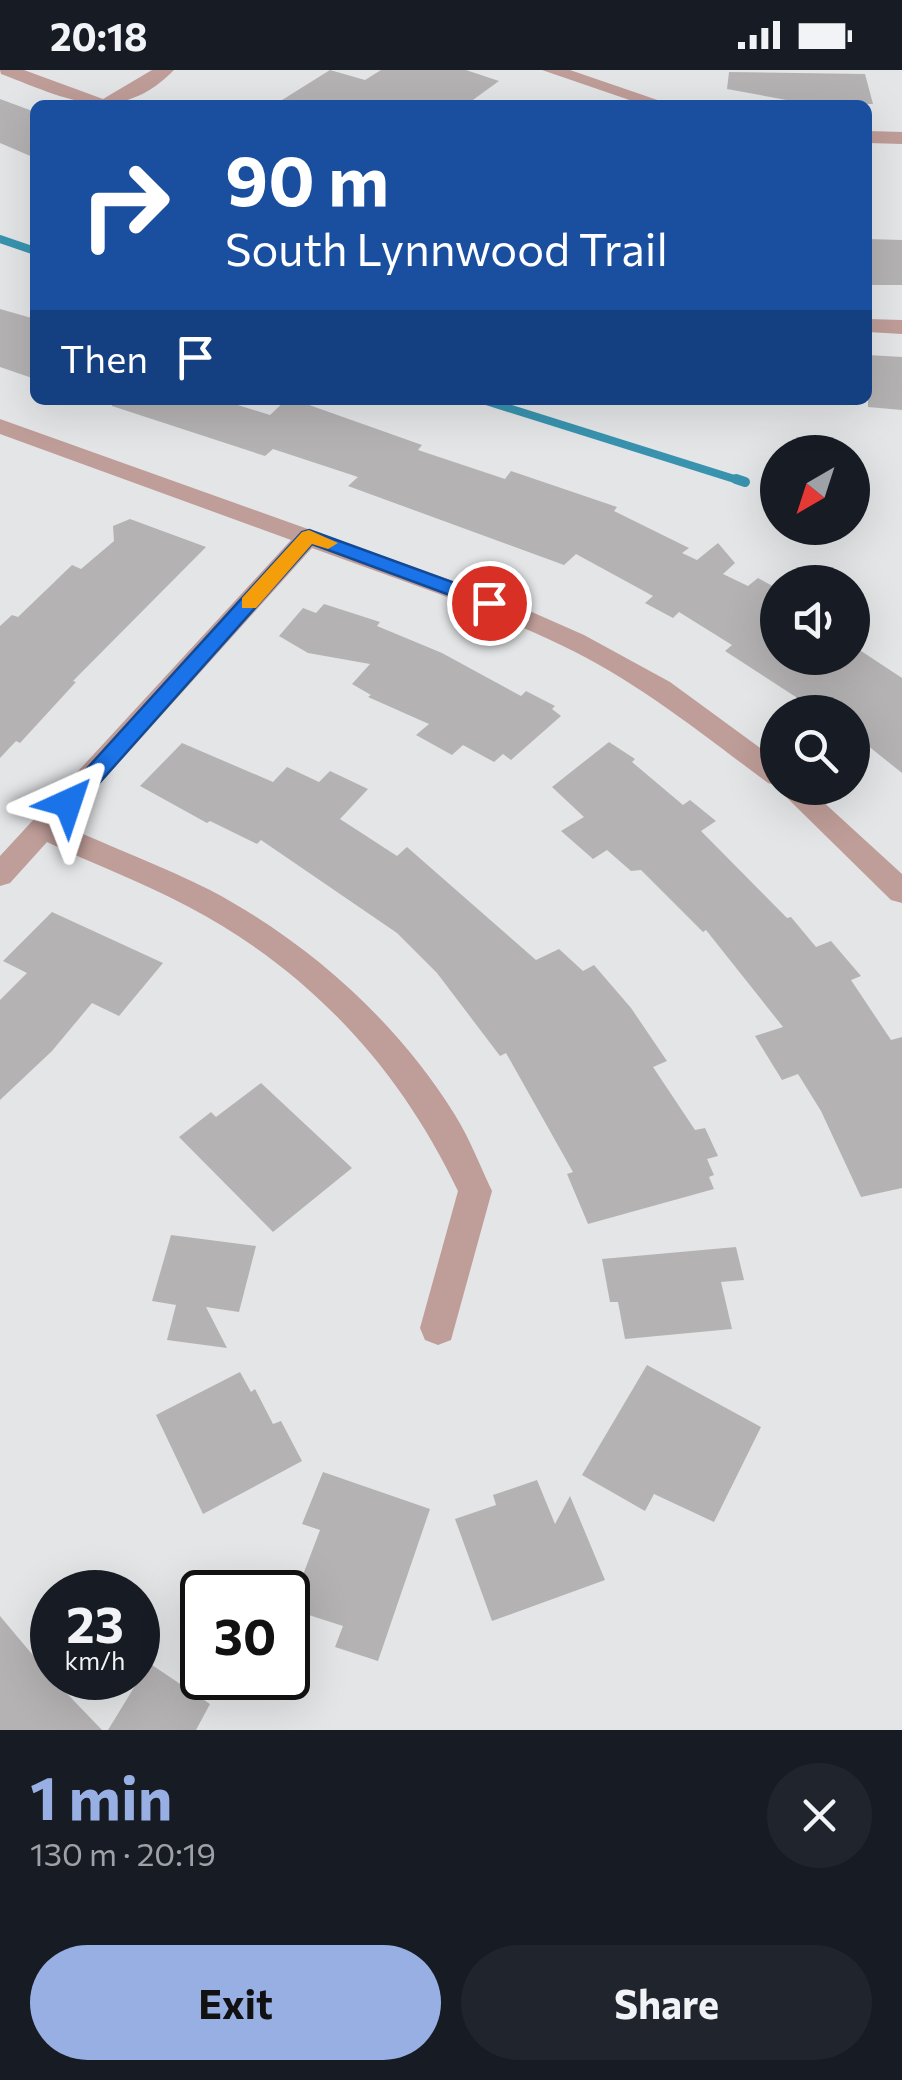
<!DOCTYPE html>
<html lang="en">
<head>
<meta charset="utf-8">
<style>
  body { margin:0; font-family:Commissioner,sans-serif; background:#20242c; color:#f1f3f6; height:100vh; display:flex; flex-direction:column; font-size:38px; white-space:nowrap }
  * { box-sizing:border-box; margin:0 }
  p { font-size:32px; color:#9ea1a6 }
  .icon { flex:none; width:55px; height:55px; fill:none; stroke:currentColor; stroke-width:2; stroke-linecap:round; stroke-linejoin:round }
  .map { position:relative; height:1660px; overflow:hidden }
  .panel { display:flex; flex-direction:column; background:#171b24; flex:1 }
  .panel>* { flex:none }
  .guide { position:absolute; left:30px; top:30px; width:842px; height:305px; border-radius:15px; box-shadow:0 10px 40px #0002; background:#1a4fa0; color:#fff; overflow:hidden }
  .needle { width:65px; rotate:219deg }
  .tools { position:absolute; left:760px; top:365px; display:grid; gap:20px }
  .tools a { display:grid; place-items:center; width:110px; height:110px; border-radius:50%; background:#171b24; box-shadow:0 10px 40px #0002; font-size:50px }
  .speed { position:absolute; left:30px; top:1500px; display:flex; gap:20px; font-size:50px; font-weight:700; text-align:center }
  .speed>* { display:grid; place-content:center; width:130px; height:130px; border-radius:50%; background:#171b24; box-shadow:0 10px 40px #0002; line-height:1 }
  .speed small { font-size:25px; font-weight:400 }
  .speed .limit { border:5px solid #111; border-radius:15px; background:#fff; color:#111 }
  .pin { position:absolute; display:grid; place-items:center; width:85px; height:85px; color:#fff; margin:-42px; border:5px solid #fff; border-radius:50%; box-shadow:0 2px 10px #0007 }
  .me { position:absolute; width:110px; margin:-55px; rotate:42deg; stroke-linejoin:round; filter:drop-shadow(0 0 8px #0008) }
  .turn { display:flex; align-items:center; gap:35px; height:210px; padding:0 30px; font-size:45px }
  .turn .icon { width:130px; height:130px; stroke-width:2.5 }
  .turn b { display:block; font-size:70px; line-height:85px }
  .then { display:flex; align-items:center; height:95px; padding:0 30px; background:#0003; gap:20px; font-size:38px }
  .round { display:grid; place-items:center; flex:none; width:105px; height:105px; border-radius:52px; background:#20242c }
  .summary { display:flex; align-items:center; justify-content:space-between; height:170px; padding:0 30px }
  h1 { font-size:60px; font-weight:700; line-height:75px; color:#98afe3 }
  .action { display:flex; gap:20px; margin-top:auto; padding:20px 30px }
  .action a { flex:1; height:115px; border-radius:60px; background:#98afe3; color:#111; font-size:40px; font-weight:700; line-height:115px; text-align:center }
  .action a+a { background:#20242c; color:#f1f3f6 }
  .status { display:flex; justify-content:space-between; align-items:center; height:70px; padding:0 50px; background:#171b24; direction:ltr }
  .status svg { height:28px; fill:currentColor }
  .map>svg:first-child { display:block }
</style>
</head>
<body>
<div class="status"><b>20:18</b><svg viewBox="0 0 49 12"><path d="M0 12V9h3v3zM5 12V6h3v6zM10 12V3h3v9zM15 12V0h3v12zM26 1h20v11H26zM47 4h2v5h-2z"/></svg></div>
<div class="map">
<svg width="902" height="1660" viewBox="0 0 902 1660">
  <rect width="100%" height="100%" fill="#e4e5e7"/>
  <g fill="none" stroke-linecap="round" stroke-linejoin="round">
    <path stroke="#3993af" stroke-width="8" d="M 0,169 L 35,181
      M 483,330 L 744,412"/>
    <path stroke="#3993af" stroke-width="10" d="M 736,409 L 745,412"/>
  </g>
  <path fill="#b5b2b4" d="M 330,0 L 365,10 L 381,0 L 466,0 L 499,11 L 466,35 L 274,35 Z
    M 729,2 L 865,4 L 873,34 L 808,34 L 727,19 Z
    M 0,29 L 35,42 L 35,88 L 0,73 Z
    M 868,169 L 902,170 L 902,215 L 868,215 Z
    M 0,239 L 35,249 L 35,309 L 0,297 Z
    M 868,285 L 902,287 L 902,340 L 868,337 Z
    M 113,330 L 222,330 L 270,345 L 286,330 L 295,330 L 422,375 L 418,380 L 505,409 L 511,401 L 617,437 L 614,441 L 689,478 L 682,483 L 697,490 L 718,473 L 735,493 L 723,504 L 748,516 L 758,508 L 778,519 L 778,588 L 852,588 L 852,575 L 902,608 L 902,703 L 852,663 L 852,642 L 819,642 L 725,581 L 732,575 L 679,542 L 673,548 L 645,533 L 653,526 L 576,484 L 564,495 L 348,416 L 358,407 L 273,379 L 265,386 L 112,336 Z
    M 130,449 L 206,477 L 73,611 L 76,612 L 20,673 L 16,671 L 0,688 L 0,556 L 12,545 L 18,547 L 72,495 L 81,499 L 114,471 L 113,456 Z
    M 324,534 L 380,552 L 377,556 L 442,583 L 521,626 L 526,621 L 555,636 L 552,639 L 561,646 L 511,690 L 503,684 L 494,692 L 463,675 L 452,685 L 416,665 L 429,654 L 368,627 L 371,625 L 352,614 L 370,594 L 308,583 L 279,566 L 303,538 L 316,543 Z
    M 609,672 L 635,689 L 632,692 L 683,735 L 690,730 L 716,751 L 701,761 L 787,848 L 791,847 L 816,877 L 831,871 L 861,906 L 851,910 L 891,970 L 902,967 L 902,1118 L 861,1127 L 821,1041 L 798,1004 L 782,1010 L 755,966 L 783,957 L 706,860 L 703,862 L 641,800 L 631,801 L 607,780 L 593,789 L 561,761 L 584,747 L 552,717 Z
    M 182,673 L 273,712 L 287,697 L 319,712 L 330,701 L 368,719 L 340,749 L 397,786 L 407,777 L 536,890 L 559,879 L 583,901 L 594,895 L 631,938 L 667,991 L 653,997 L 695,1060 L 705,1058 L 718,1086 L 707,1089 L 714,1105 L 709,1107 L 714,1119 L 588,1154 L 567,1104 L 573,1102 L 506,983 L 500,986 L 437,903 L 397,863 L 261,770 L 257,774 L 210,751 L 207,753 L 140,716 Z
    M 52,842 L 163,893 L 119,946 L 92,933 L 52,981 L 0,1030 L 0,930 L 27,903 L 3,891 Z
    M 261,1013 L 352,1098 L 273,1162 L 179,1067 L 211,1042 L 216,1047 Z
    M 171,1165 L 256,1176 L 239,1242 L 206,1237 L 227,1278 L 167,1270 L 176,1235 L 152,1231 Z
    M 736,1177 L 744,1210 L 721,1212 L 732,1259 L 625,1269 L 618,1232 L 610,1232 L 602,1189 Z
    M 647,1295 L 761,1357 L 714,1452 L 654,1424 L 645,1441 L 582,1405 Z
    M 240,1302 L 251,1322 L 255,1319 L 273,1354 L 281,1351 L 302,1391 L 203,1444 L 156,1345 Z
    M 323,1402 L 430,1439 L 378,1591 L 335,1577 L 343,1556 L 290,1539 L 320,1460 L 302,1454 Z
    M 537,1410 L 555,1454 L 570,1426 L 605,1510 L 492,1551 L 455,1449 L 496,1435 L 493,1425 Z
    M 0,1546 L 52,1608 L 102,1660 L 0,1660 Z
    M 149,1593 L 210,1634 L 196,1660 L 108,1660 Z"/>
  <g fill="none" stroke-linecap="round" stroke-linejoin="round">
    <path fill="#bf9d98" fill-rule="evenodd" d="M 0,0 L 24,0 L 103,29 L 152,0 L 174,0 C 117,58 65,28 1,4 Z
      M 542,0 L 570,0 L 672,35 L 644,35 Z
      M 868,61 L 902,62 L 902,74 L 868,73 Z
      M 868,249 L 902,250 L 902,264 L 868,262 Z
      M 0,349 L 498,527 L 584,565 L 670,612 L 778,691 L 778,716 L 768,713 C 702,664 638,612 563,576 C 482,537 397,509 312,478 L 63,755 C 111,777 162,796 210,820 C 308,872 396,950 455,1045 C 470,1069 480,1096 492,1121 L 451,1270 L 438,1275 L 425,1270 L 420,1258 L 458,1121 C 399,997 309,900 187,836 C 142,812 93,794 47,772 L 10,813 L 0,816 L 0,786 L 291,470 L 0,364 Z
      M 777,718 L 808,718 L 902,804 L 902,833 L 891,830 Z"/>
  </g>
  <path fill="#1a73e8" stroke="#114b97" stroke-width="2.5" d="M 309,460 L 496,528 L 499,533 L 496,537 L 482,537 L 312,474 L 76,739 L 61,739 L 57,733 L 61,727 L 302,462 Z"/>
  <path fill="#f59e0b" d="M 309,460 L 338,473 L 328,479 L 312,474 L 256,538 L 242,538 L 242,528 L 302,462 Z"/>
</svg>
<div class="tools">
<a><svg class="needle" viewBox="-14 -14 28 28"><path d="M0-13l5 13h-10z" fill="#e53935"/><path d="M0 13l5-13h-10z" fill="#9ea1a6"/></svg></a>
<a><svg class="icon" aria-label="sound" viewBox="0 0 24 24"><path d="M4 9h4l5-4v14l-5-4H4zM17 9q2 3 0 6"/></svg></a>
<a><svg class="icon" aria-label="search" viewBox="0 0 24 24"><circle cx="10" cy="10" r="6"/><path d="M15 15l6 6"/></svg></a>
</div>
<div class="speed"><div>23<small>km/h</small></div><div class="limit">30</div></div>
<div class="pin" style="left:489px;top:533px;background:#d93025"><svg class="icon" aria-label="arrive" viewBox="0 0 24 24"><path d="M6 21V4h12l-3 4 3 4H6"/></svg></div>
<svg class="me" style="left:68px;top:733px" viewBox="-20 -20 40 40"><path d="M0-17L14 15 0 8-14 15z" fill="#1a73e8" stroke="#fff" stroke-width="4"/></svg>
<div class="guide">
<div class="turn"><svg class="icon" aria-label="right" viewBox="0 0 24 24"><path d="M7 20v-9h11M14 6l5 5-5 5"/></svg><div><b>90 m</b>South Lynnwood Trail</div></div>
<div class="then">Then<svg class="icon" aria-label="arrive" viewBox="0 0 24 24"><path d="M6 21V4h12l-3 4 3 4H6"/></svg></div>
</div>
</div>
<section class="panel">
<div class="summary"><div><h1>1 min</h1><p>130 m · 20:19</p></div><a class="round"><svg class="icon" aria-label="close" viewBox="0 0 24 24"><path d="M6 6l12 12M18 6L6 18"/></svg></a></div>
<div class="action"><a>Exit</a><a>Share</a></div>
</section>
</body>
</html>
